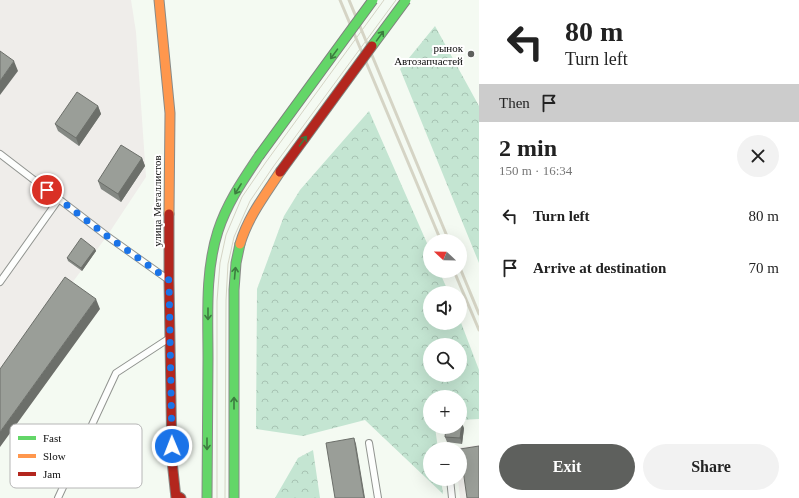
<!DOCTYPE html>
<html lang="en">
<head>
<meta charset="utf-8">
<style>
  body { margin:0; font-family:"Times New Roman",serif; background:#f2f2f2; color:#222; height:100vh; display:flex; flex-direction:column; font-size:15px; white-space:nowrap }
  * { box-sizing:border-box; margin:0 }
  p { font-size:13px; color:#767676 }
  .icon { flex:none; width:22px; height:22px; fill:none; stroke:currentColor; stroke-width:2; stroke-linecap:round; stroke-linejoin:round }
  .map { position:relative; flex:1; overflow:hidden }
  .side { display:flex; flex-direction:column; background:#fff; width:320px }
  .side>* { flex:none }
  .hud { background:#fff; color:#222; overflow:hidden }
  .needle { width:26px; rotate:292deg }
  .tools { position:absolute; left:423px; top:234px; display:grid; gap:8px }
  .tools a { display:grid; place-items:center; width:44px; height:44px; border-radius:50%; background:#fff; box-shadow:0 4px 16px #0002; font-size:20px }
  .pin { position:absolute; display:grid; place-items:center; width:34px; height:34px; color:#fff; margin:-17px; border:2px solid #fff; border-radius:50%; box-shadow:0 1px 4px #0007 }
  .me { position:absolute; width:44px; margin:-22px; rotate:359deg; stroke-linejoin:round; filter:drop-shadow(0 0 3px #0008) }
  .turn { display:flex; align-items:center; gap:14px; height:84px; padding:0 20px; font-size:18px }
  .turn .icon { width:52px; height:52px; stroke-width:2.5 }
  .turn b { display:block; font-size:28px; line-height:34px }
  .then { display:flex; align-items:center; height:38px; padding:0 20px; background:#0003; gap:8px; font-size:15px }
  .round { display:grid; place-items:center; flex:none; width:42px; height:42px; border-radius:21px; background:#f2f2f2 }
  .overview { display:flex; align-items:center; justify-content:space-between; height:68px; padding:0 20px }
  h1 { font-size:24px; font-weight:700; line-height:30px }
  .button { display:flex; gap:8px; margin-top:auto; padding:8px 20px }
  .button a { flex:1; height:46px; border-radius:24px; background:#5e605d; color:#fff; font-size:16px; font-weight:700; line-height:46px; text-align:center }
  .button a+a { background:#f2f2f2; color:#222 }
  ul { padding:0; list-style:none }
  li { display:flex; align-items:center; gap:12px; height:52px; padding:0 20px }
  li div { flex:1 }
  li b { display:block; font-size:15px }
  li em { font-style:normal }
  main { display:flex; flex:1; min-height:0 }
  .map>svg:first-child { display:block }
</style>
</head>
<body>
<main>
<div class="map">
<svg width="479" height="498" viewBox="0 0 479 498">
  <defs>
    <pattern id="forest-crowns" width="20" height="18" patternUnits="userSpaceOnUse"><rect width="20" height="18" fill="#c4e5d2"/><path d="M2 6a3 3 0 1 1 6 0M12 15a3 3 0 1 1 6 0" fill="none" stroke="#a7c3b3"/></pattern>
  </defs>
  <rect width="100%" height="100%" fill="#f4faf2"/>
  <path fill="#efedea" d="M 0,0 L 131,0 L 136,32 L 146,177 L 107,236 L 69,287 L 100,309 L 0,447 Z
    M 479,445 L 479,498 L 460,498 L 458,479 L 460,479 L 460,449 L 454,449 L 454,448 Z"/>
  <path fill="url(#forest-crowns)" fill-rule="evenodd" d="M 435,26 L 479,106 L 479,263 L 400,69 Z
    M 369,111 L 430,250 L 430,271 L 439,271 L 449,293 L 430,293 L 430,323 L 460,323 L 460,320 L 479,370 L 479,419 L 460,420 L 460,397 L 430,397 L 430,427 L 435,427 L 438,449 L 430,449 L 430,479 L 441,479 L 443,494 L 365,420 L 303,436 L 256,429 L 257,289 L 284,216 L 300,190 ZM 430,345 L 460,345 L 460,375 L 430,375 Z
    M 313,450 L 320,498 L 275,498 L 298,458 Z"/>
  <g fill="none" stroke-linecap="round" stroke-linejoin="round">
    <defs>
      <path id="lane" d="M 0,154 L 107,236 L 166,278
        M 0,282 L 59,199
        M 369,443 L 378,498
        M 450,479 L 452,498
        M 58,498 L 116,373 L 168,339"/>
      <path id="fast" d="M 207,498 C 207,451 208,404 208,358 C 208,316 205,271 218,231 C 227,203 243,180 259,156
        M 234,498 L 234,290 L 236,263 L 240,244"/>
      <path id="slow" d="M 159,0 L 170,113 L 169,214
        M 240,244 C 248,217 265,195 280,172"/>
      <path id="jam" d="M 169,214 L 169,280 L 172,461 L 176,498
        M 176,495 L 181,498"/>
    </defs>
    <use href="#lane" stroke="#919490" stroke-width="8"/>
    <use href="#fast" stroke="#888a87" stroke-width="11"/>
    <use href="#slow" stroke="#888a87" stroke-width="11"/>
    <use href="#jam" stroke="#888a87" stroke-width="11"/>
    <use href="#lane" stroke="#fdfefd" stroke-width="6"/>
    <use href="#fast" stroke="#63d668" stroke-width="9"/>
    <use href="#slow" stroke="#ff974d" stroke-width="9"/>
    <use href="#jam" stroke="#b3261e" stroke-width="9"/>
    <path stroke="#d5d4c5" stroke-width="1" d="M 217,498 L 217,301 L 220,263 L 226,235 L 242,197 L 266,162 L 384,0
      M 225,498 L 226,300 L 228,264 L 234,237 L 250,201 L 273,167 L 396,0"/>
    <path stroke="#d5d4c5" stroke-width="3" d="M 340,0 L 441,241
      M 349,0 L 449,241
      M 460,268 L 479,314
      M 454,271 L 479,330"/>
    <defs>
      <path id="fast-bridge" d="M 372,46 L 406,0
        M 259,156 L 373,0"/>
      <path id="jam-bridge" d="M 280,172 L 372,46"/>
    </defs>
    <use href="#fast-bridge" stroke="#7e817d" stroke-width="11" stroke-linecap="butt"/>
    <use href="#jam-bridge" stroke="#7e817d" stroke-width="11" stroke-linecap="butt"/>
    <use href="#fast-bridge" stroke="#63d668" stroke-width="9"/>
    <use href="#jam-bridge" stroke="#b3261e" stroke-width="9"/>
  </g>
  <path fill="#848883" d="M 98,106 L 101,114 L 79,146 L 58,131 L 55,124 Z
    M 142,158 L 145,166 L 121,202 L 101,189 L 98,181 Z
    M 95,249 L 96,251 L 82,271 L 68,261 L 67,258 Z
    M 464,428 L 462,444 L 447,442 L 445,437 Z"/>
  <path fill="#6c6f6a" d="M 14,61 L 18,71 L 0,95 L 0,81 Z
    M 98,106 L 101,114 L 79,146 L 76,138 Z
    M 142,158 L 145,166 L 121,202 L 118,194 Z
    M 95,249 L 96,251 L 82,271 L 81,268 Z
    M 96,299 L 100,309 L 0,447 L 0,432 Z
    M 462,423 L 464,428 L 462,444 L 460,438 Z
    M 354,438 L 356,444 L 365,498 L 364,498 Z"/>
  <path fill="#9a9e98" stroke="#6c6f6a" d="M 0,51 L 14,61 L 0,81 Z
    M 77,92 L 98,106 L 76,138 L 55,124 Z
    M 121,145 L 142,158 L 118,194 L 98,181 Z
    M 81,238 L 95,249 L 81,268 L 67,258 Z
    M 65,277 L 96,299 L 0,432 L 0,369 Z
    M 460,422 L 462,423 L 460,438 L 445,437 L 446,427 L 460,427 Z
    M 354,438 L 364,498 L 335,498 L 326,443 Z
    M 479,446 L 479,498 L 467,498 L 460,449 Z"/>
  <defs><path id="oneway-shaft" d="M-6 0H5M1.5-3L5.5 0L1.5 3" fill="none" stroke-width="1.6" stroke-linecap="round" stroke-linejoin="round"/></defs>
  <g stroke="#3c7c3f">
    <use href="#oneway-shaft" transform="translate(380 36) rotate(-54)"/>
    <use href="#oneway-shaft" transform="translate(334 54) rotate(126)"/>
    <use href="#oneway-shaft" transform="translate(303 141) rotate(-54)"/>
    <use href="#oneway-shaft" transform="translate(238 189) rotate(122)"/>
    <use href="#oneway-shaft" transform="translate(235 273) rotate(-85)"/>
    <use href="#oneway-shaft" transform="translate(208 314) rotate(90)"/>
    <use href="#oneway-shaft" transform="translate(234 403) rotate(-90)"/>
    <use href="#oneway-shaft" transform="translate(207 444) rotate(90)"/>
  </g>
  <g fill="none" stroke-linecap="round" stroke-linejoin="round">
    <path stroke="#1a73e8" stroke-width="7" stroke-dasharray="0 12.6" d="M 47,190 L 107,236 L 169,280 L 172,446"/>
  </g>
  <circle fill="#5e605d" stroke="#fff" stroke-width="1.5" cx="471" cy="54" r="4"/>
  <g text-anchor="middle" dominant-baseline="central" stroke-width="4" stroke-linejoin="round" paint-order="stroke">
    <g font-size="11" fill="#0d0d0d" stroke="#fff" text-anchor="end">
      <text x="463" y="48">рынок<tspan x="463" dy="13">Автозапчастей</tspan></text>
    </g>
    <g font-size="11" fill="#0d0d0d" stroke="#fff">
      <text transform="translate(157 201) rotate(-90)">улица Металлистов</text>
    </g>
  </g>
  <rect x="10" y="424" width="132" height="64" rx="6" fill="#fff" stroke="#b6b6b6" stroke-width="1"/>
  <rect x="18" y="436" width="18" height="4" fill="#63d668"/>
  <rect x="18" y="454" width="18" height="4" fill="#ff974d"/>
  <rect x="18" y="472" width="18" height="4" fill="#b3261e"/>
  <g font-size="11" fill="#0d0d0d">
    <text x="43" y="442">Fast</text>
    <text x="43" y="460">Slow</text>
    <text x="43" y="478">Jam</text>
  </g>
</svg>
<div class="tools">
<a><svg class="needle" viewBox="-14 -14 28 28"><path d="M0-13l5 13h-10z" fill="#e53935"/><path d="M0 13l5-13h-10z" fill="#767676"/></svg></a>
<a><svg class="icon" aria-label="sound" viewBox="0 0 24 24"><path d="M4 9h4l5-4v14l-5-4H4zM17 9q2 3 0 6"/></svg></a>
<a><svg class="icon" aria-label="search" viewBox="0 0 24 24"><circle cx="10" cy="10" r="6"/><path d="M15 15l6 6"/></svg></a>
<a>+</a>
<a>−</a>
</div>
<div class="pin" style="left:47px;top:190px;background:#d93025"><svg class="icon" aria-label="arrive" viewBox="0 0 24 24"><path d="M6 21V4h12l-3 4 3 4H6"/></svg></div>
<svg class="me" style="left:172px;top:446px" viewBox="-20 -20 40 40"><circle r="17" fill="#1a73e8" stroke="#fff" stroke-width="3"/><path d="M0-11L8 9 0 5-8 9z" fill="#fff"/></svg>
</div>
<section class="side">
<div class="hud">
<div class="turn"><svg class="icon" aria-label="left" viewBox="0 0 24 24"><path d="M17 20v-9H6M10 6l-5 5 5 5"/></svg><div><b>80 m</b>Turn left</div></div>
<div class="then">Then<svg class="icon" aria-label="arrive" viewBox="0 0 24 24"><path d="M6 21V4h12l-3 4 3 4H6"/></svg></div>
</div>
<div class="overview"><div><h1>2 min</h1><p>150 m · 16:34</p></div><a class="round"><svg class="icon" aria-label="close" viewBox="0 0 24 24"><path d="M6 6l12 12M18 6L6 18"/></svg></a></div>
<ul>
<li><svg class="icon" aria-label="left" viewBox="0 0 24 24"><path d="M17 20v-9H6M10 6l-5 5 5 5"/></svg><div><b>Turn left</b></div><em>80 m</em></li>
<li><svg class="icon" aria-label="arrive" viewBox="0 0 24 24"><path d="M6 21V4h12l-3 4 3 4H6"/></svg><div><b>Arrive at destination</b></div><em>70 m</em></li>
</ul>
<div class="button"><a>Exit</a><a>Share</a></div>
</section>
</main>
</body>
</html>
